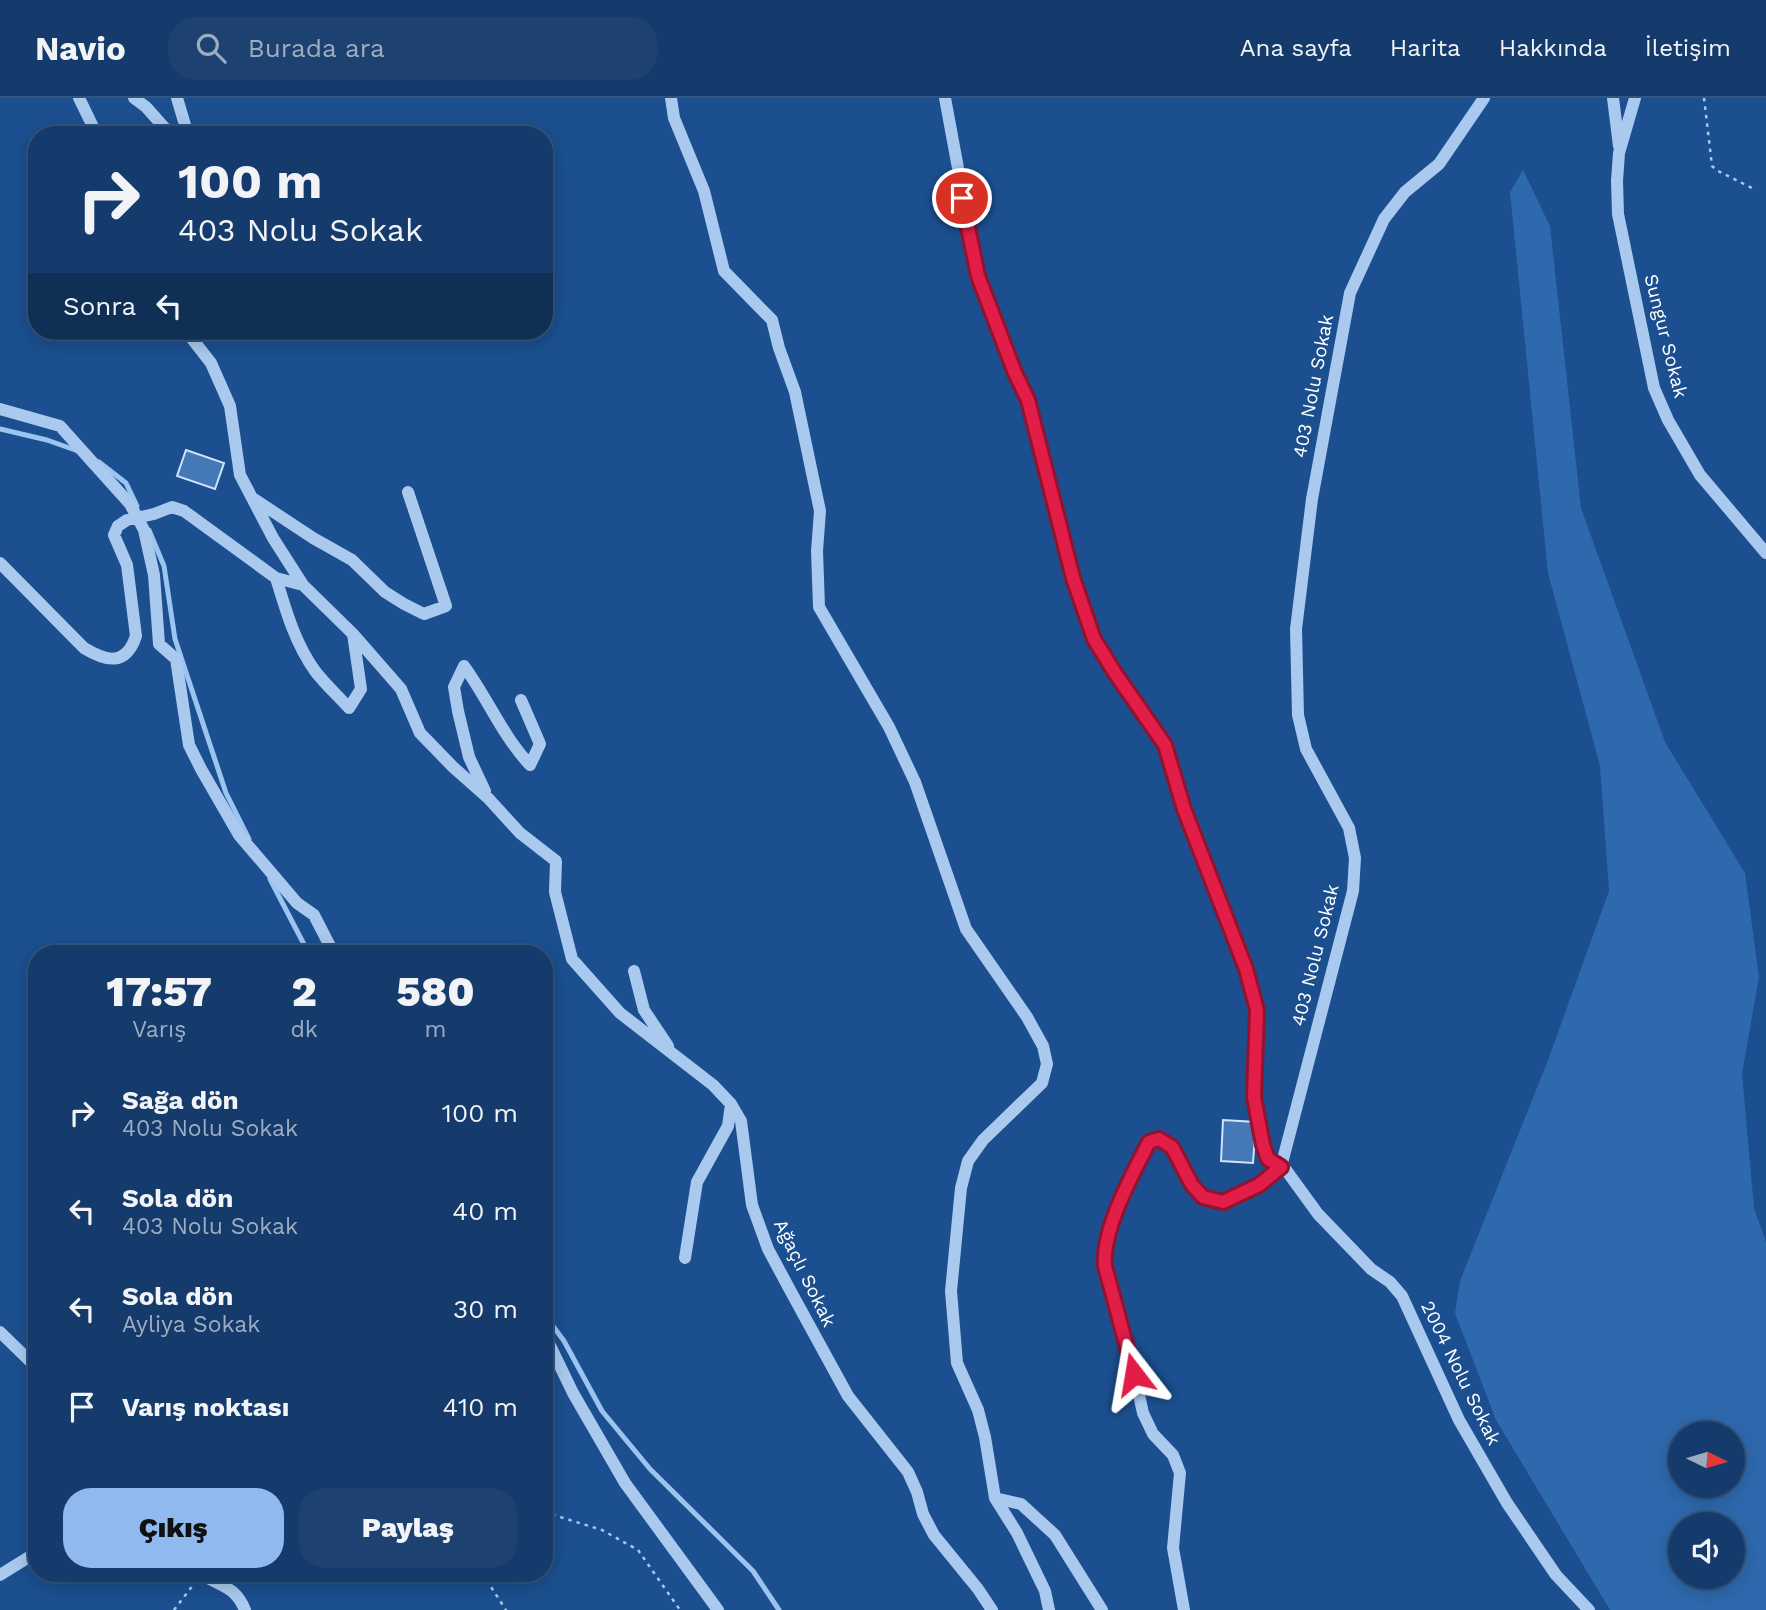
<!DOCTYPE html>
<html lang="tr">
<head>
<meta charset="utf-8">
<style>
  body { margin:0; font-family:"Work Sans",sans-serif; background:#1d4271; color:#f1f3f6; height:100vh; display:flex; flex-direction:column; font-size:26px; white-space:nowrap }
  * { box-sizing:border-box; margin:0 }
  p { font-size:23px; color:#9dadc1 }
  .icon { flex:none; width:38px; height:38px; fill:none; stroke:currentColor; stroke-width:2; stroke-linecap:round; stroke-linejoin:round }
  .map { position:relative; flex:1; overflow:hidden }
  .panel { position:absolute; left:28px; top:847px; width:525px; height:637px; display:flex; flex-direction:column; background:#143b6b; border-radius:28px; box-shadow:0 4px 18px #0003,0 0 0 2px #33557e }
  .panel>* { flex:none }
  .guide { position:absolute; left:28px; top:28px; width:525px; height:214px; border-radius:28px; box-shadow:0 4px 18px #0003,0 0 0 2px #33557e; background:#143b6b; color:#f1f3f6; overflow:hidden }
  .needle { width:46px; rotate:95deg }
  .tools { position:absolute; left:1668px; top:1323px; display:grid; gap:14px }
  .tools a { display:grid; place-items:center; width:77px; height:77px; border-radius:50%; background:#143b6b; box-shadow:0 4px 18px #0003,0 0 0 2px #33557e; font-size:35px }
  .pin { position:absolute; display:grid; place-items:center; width:60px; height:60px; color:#fff; margin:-30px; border:4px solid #fff; border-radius:50%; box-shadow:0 2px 7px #0007 }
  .me { position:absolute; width:77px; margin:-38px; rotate:346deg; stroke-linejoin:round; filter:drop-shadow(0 0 5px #0008) }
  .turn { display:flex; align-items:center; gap:24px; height:147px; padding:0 35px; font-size:32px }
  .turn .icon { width:91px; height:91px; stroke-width:2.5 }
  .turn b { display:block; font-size:49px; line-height:60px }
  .then { display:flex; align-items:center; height:66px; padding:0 35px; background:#0003; gap:14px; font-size:26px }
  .eta { display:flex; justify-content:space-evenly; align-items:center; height:119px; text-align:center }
  .eta b { font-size:42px; font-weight:800; line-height:49px }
  .cta { display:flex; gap:14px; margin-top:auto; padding:14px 35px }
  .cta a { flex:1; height:80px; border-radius:28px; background:#90b9f0; color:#111; font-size:28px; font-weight:800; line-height:80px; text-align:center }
  .cta a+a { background:#1d4271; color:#f1f3f6 }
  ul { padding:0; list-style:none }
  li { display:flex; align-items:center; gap:21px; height:98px; padding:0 35px }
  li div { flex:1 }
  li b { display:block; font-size:26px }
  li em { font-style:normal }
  header { display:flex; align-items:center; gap:42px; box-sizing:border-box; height:98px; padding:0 35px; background:#143b6b; border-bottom:2px solid #33557e }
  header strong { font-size:33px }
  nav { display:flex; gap:38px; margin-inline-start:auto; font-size:24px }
  .search { width:490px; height:63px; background:#1d4271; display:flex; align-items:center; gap:18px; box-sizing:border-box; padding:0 24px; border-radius:28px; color:#9dadc1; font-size:26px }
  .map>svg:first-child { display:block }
</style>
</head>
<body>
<header>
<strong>Navio</strong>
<div class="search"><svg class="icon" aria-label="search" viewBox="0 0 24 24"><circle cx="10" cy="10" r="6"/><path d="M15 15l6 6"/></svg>Burada ara</div>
<nav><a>Ana sayfa</a><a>Harita</a><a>Hakkında</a><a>İletişim</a></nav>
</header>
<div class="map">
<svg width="1766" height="1512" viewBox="0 0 1766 1512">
  <rect width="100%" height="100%" fill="#1b4f8f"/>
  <path fill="#2e69ad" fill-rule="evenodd" d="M 1523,72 L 1550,128 L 1581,410 L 1665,644 L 1745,775 L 1759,879 L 1742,976 L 1754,1110 L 1766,1144 L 1766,1512 L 1610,1512 L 1496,1322 L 1455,1215 L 1460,1183 L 1548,962 L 1609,793 L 1600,668 L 1548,475 L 1510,94 ZM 1680,1335 L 1732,1335 L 1732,1388 L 1680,1388 ZM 1680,1426 L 1732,1426 L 1732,1479 L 1680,1479 Z"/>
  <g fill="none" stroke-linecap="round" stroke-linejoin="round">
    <path stroke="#9cc4f0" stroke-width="5" d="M 0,331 L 47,342 L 78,353
      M 99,364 L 126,385 L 137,408
      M 149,432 L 164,468 L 175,541 L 226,695 L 249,741
      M 270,781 L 309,856
      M 544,1216 L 564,1243 L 602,1313 L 650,1371 L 753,1473 L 779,1512"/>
  </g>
  <path fill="#4478b7" stroke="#cfe3fa" stroke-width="2" d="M 186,352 L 224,365 L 215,391 L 177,378 Z
    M 1223,1022 L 1256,1024 L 1253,1065 L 1221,1063 Z"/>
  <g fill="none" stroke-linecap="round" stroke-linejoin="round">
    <path stroke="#a9c9ee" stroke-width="2.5" stroke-dasharray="3.5 5" stroke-linecap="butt" d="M 1704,0 L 1712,68 L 1718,73 L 1754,91
      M 348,849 L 354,856
      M 544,1414 L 602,1432 L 638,1452 L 680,1512
      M 482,1475 L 506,1512
      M 174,1512 L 193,1487"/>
    <path stroke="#a9c9ee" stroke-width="12" d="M 79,0 L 97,37
      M 134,0 L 146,9 L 171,37
      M 177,0 L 188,37
      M 671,0 L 674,20 L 704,93 L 724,173 L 772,222 L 779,250 L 795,294 L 820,413 L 817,453 L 819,509 L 889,629 L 915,684 L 966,831 L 1027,919 L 1043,948 L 1047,966 L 1042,985 L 983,1042 L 968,1063 L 961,1090 L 951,1193 L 957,1265 L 978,1312 L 985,1339 L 995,1400 L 1017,1435 L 1045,1493 L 1049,1512
      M 945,0 L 978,178 L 1015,275 L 1028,302 L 1073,480 L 1094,541 L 1115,575 L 1165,647 L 1184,711 L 1246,871 L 1257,912 L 1254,999 L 1268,1061 L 1286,1072 L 1318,1116 L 1371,1171 L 1390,1184 L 1402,1198 L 1459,1322 L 1507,1405 L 1556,1477 L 1589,1512
      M 1613,0 L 1619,48
      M 1635,0 L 1619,55 L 1617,83 L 1618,116 L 1654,290 L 1668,322 L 1700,377 L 1766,455
      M 186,233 L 211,265 L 230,308 L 240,377 L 273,440 L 303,487 L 353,536 L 401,591 L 420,635 L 453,669 L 488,700 L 520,735 L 556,763 L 555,794 L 572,861 L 620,915 L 713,987 L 731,1006 L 741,1023 L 752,1107 L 768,1151 L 790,1192 L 848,1298 L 908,1374 L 917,1394 L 923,1416 L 934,1437 L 978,1491 L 992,1512
      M 0,311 L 60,328 L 130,406 L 144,432 L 154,477 L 159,546 L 176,561 L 189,647 L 201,671 L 239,737 L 297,805 L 314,817 L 334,856
      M 254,401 L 313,440 L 352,462 L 385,494 L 404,506 L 424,516 L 446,508 L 408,394
      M 0,465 L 84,550 C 107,564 126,568 136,538 L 127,467 L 114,437 L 118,428 L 127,422 L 154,416 L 172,409 L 184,413 L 276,480 L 303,487
      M 276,480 C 286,513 295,545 315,573 C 325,586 338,598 349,610 L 361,591 L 353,536
      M 485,693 L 469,659 L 458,613 L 454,589 L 464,568 C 488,601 502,637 530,667 L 540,646 L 521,602
      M 634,873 L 644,912 L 668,948
      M 685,1160 L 697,1084 L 728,1028 L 731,1006
      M 0,1234 L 37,1270
      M 544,1235 L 573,1295 L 625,1385 L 718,1512
      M 995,1400 L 1021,1406 L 1055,1437 L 1102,1512
      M 200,1475 C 220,1489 235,1487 245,1512
      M 0,1477 L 37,1454
      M 1184,1512 L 1173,1450 L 1180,1375 L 1173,1357 L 1153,1336 L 1143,1315 L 1130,1256 L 1105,1168 C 1103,1132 1131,1077 1149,1044 L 1159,1041 L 1172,1049 L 1192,1086 L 1203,1099 L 1223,1104 L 1260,1087 L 1281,1069 L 1353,793 L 1355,760 L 1349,730 L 1306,651 L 1298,617 L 1296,531 L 1312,401 L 1350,195 L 1384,121 L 1405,94 L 1439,66 L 1484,0"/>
  </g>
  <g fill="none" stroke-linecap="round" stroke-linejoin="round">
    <defs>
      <path id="route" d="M 962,100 L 978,178 L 1015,275 L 1028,302 L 1073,480 L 1094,541 L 1115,575 L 1165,647 L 1184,711 L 1246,871 L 1257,912 L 1254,999 L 1263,1047 L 1268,1061 L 1281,1069 L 1259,1087 L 1223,1104 L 1203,1099 L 1192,1087 L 1172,1049 L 1159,1041 L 1149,1044 C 1132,1077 1102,1131 1105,1168 L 1134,1276"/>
    </defs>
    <use href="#route" stroke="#92132f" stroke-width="18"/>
    <use href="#route" stroke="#e11d48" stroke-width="12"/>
  </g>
  <g text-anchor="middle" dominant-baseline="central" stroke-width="6" stroke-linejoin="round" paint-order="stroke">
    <g font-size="19" fill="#fff" stroke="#1b4f8f">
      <text transform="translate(1666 238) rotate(76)">Sungur Sokak</text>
      <text transform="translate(1313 288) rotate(-79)">403 Nolu Sokak</text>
      <text transform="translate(1315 857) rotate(-76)">403 Nolu Sokak</text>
      <text transform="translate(805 1175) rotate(64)">Ağaçlı Sokak</text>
      <text transform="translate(1461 1275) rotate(64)">2004 Nolu Sokak</text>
    </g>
  </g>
</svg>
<div class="tools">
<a><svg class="needle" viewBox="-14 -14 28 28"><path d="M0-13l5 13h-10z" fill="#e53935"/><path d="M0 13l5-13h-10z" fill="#9dadc1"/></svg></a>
<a><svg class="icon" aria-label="sound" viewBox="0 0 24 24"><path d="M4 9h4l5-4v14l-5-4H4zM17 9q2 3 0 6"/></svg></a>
</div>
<div class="pin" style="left:962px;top:100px;background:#d93025"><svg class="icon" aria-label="arrive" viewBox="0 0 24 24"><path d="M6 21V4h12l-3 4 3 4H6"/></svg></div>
<svg class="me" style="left:1134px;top:1276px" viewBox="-20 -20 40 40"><path d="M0-17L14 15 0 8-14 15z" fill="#e11d48" stroke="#fff" stroke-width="4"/></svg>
<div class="guide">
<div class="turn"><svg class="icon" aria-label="right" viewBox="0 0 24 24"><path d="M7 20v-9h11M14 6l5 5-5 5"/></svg><div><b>100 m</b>403 Nolu Sokak</div></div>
<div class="then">Sonra<svg class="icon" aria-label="left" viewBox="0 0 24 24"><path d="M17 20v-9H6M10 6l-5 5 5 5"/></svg></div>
</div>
<section class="panel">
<div class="eta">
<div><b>17:57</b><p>Varış</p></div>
<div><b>2</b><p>dk</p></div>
<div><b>580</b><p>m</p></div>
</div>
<ul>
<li><svg class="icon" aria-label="right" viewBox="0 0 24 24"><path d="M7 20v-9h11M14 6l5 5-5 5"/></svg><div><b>Sağa dön</b><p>403 Nolu Sokak</p></div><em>100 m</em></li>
<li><svg class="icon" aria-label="left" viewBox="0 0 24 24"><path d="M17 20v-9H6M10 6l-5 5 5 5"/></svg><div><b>Sola dön</b><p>403 Nolu Sokak</p></div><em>40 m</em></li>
<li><svg class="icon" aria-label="left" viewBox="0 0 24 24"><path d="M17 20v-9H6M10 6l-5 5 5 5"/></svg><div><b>Sola dön</b><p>Ayliya Sokak</p></div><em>30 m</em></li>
<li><svg class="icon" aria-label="arrive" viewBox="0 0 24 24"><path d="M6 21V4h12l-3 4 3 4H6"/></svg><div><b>Varış noktası</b></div><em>410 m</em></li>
</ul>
<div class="cta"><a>Çıkış</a><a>Paylaş</a></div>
</section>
</div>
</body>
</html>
